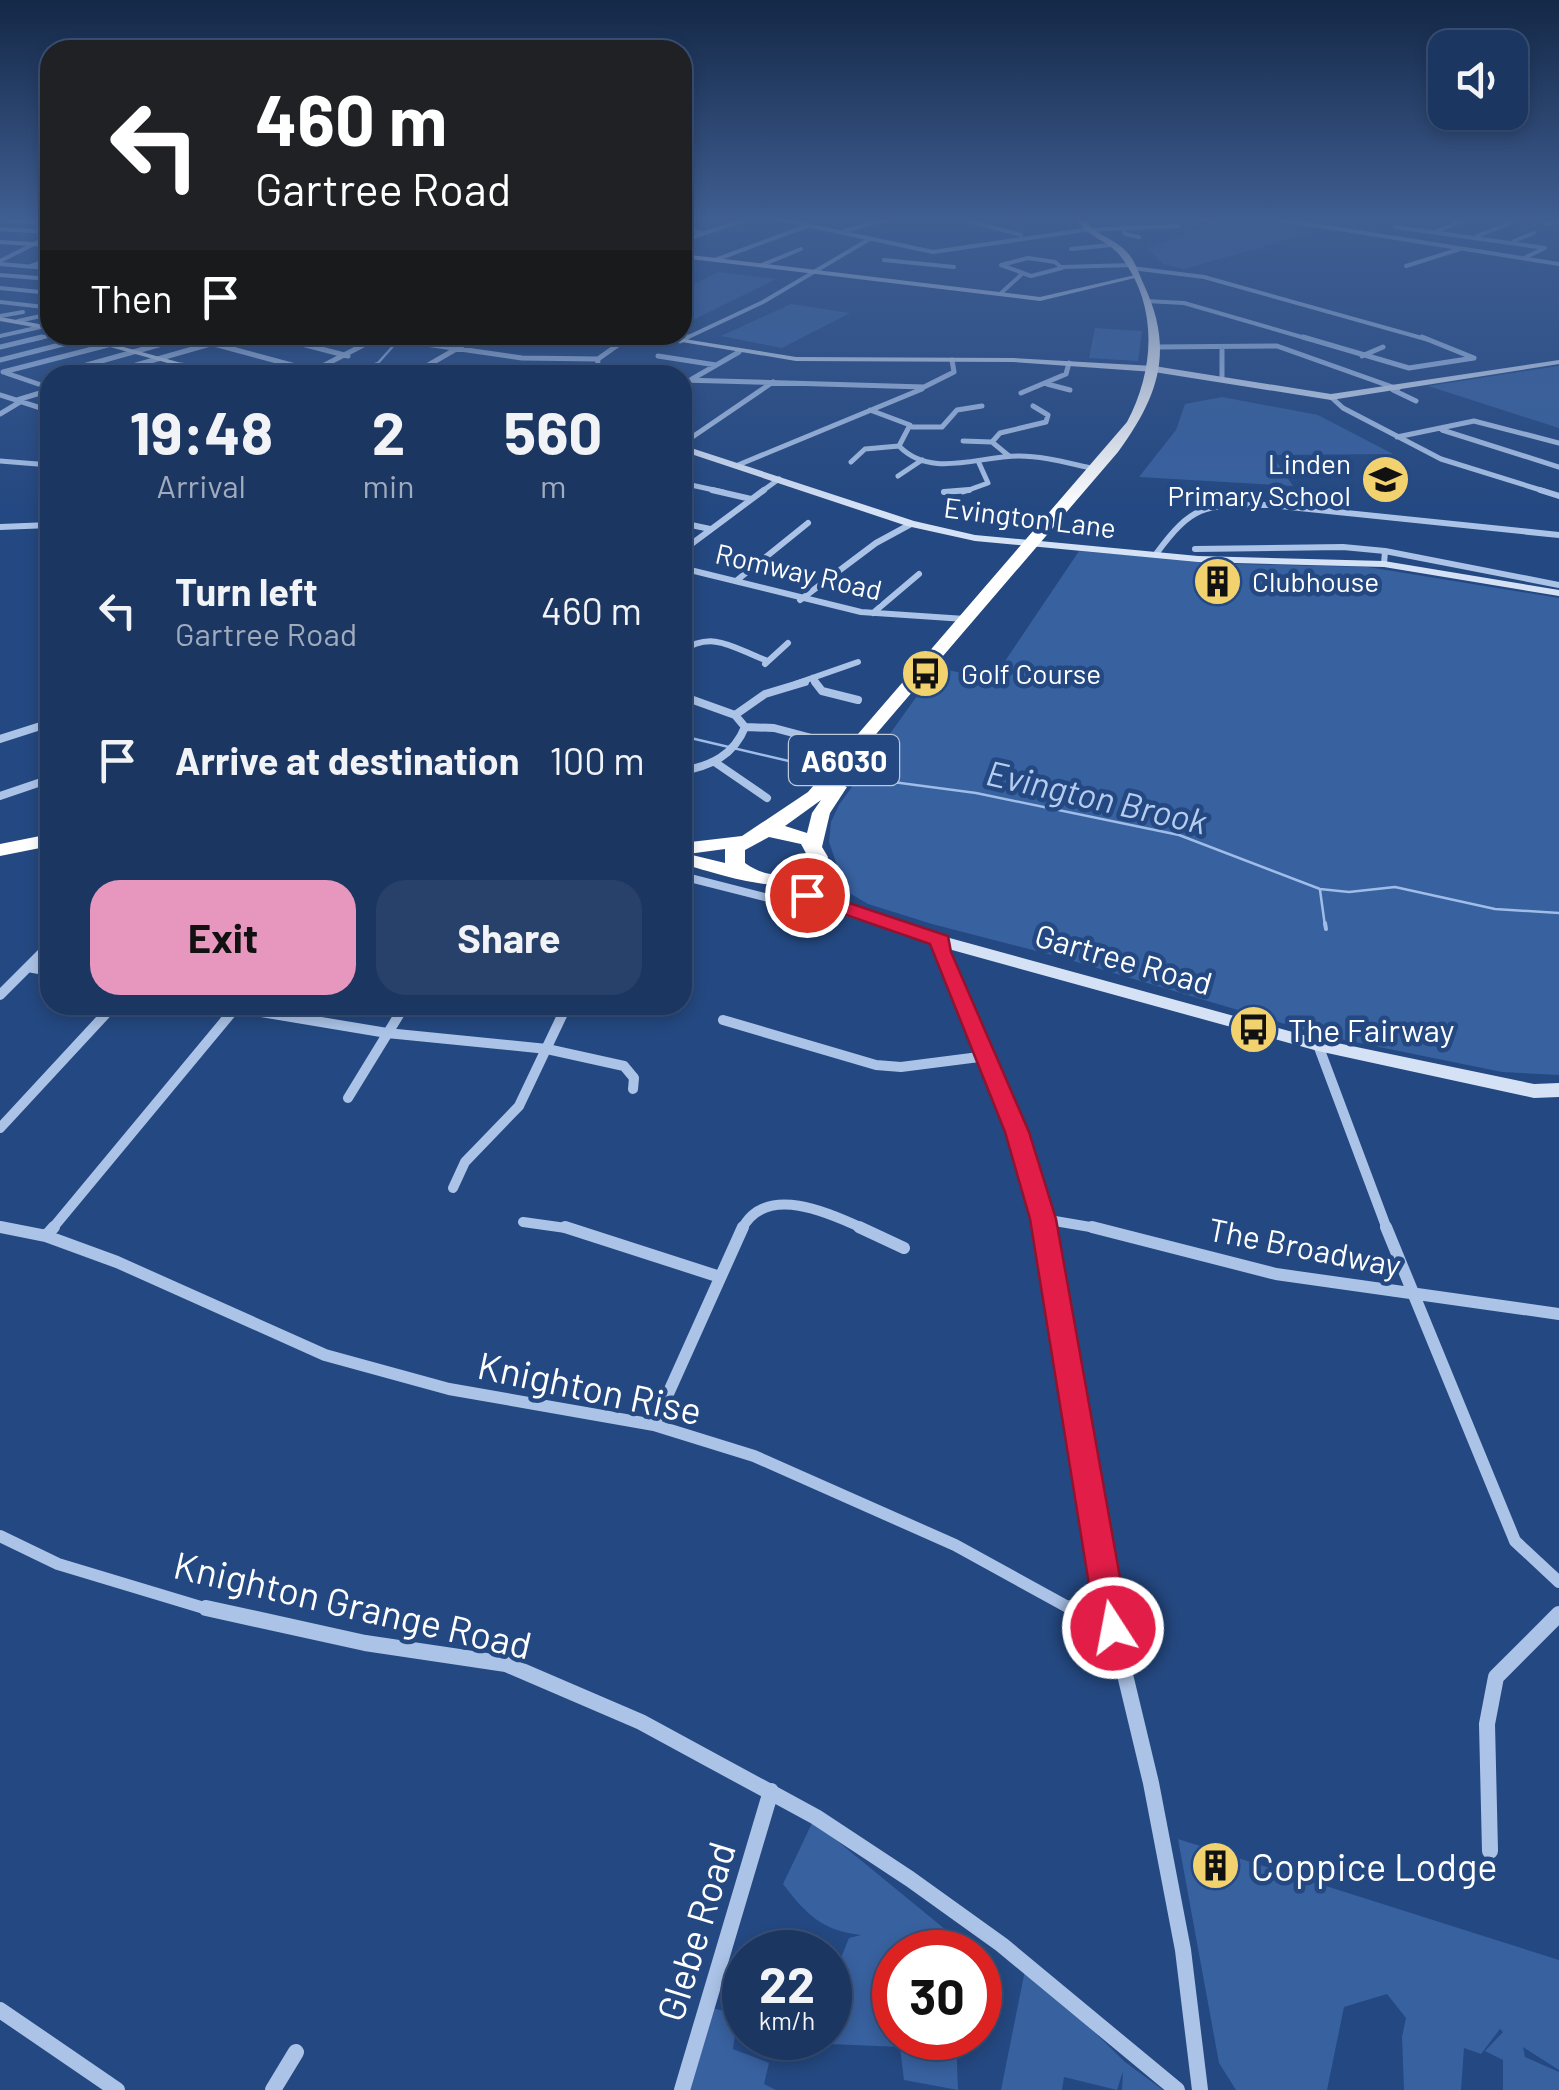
<!DOCTYPE html>
<html lang="en">
<head>
<meta charset="utf-8">
<style>
  body { margin:0; font-family:Barlow,sans-serif; background:#28416a; color:#f1f3f6; height:100vh; display:flex; flex-direction:column; font-size:38px; white-space:nowrap }
  * { box-sizing:border-box; margin:0 }
  p { font-size:32px; color:#a0abbd }
  .icon { flex:none; width:55px; height:55px; fill:none; stroke:currentColor; stroke-width:2; stroke-linecap:round; stroke-linejoin:round }
  .map { position:relative; flex:1; overflow:hidden }
  .sheet { position:absolute; left:40px; top:365px; width:652px; height:650px; display:flex; flex-direction:column; background:#1b3661; border-radius:30px; box-shadow:0 5px 15px #0003,0 0 0 2px #395076 }
  .sheet>* { flex:none }
  .hud { position:absolute; left:40px; top:40px; width:652px; height:305px; border-radius:30px; box-shadow:0 5px 15px #0003,0 0 0 2px #395076; background:#202124; color:#fff; overflow:hidden }
  .buttons { position:absolute; left:1428px; top:30px; display:grid; gap:20px }
  .buttons a { display:grid; place-items:center; width:100px; height:100px; border-radius:20px; background:#1b3661; box-shadow:0 5px 15px #0003,0 0 0 2px #395076; font-size:50px }
  .speed { position:absolute; left:722px; top:1930px; display:flex; gap:20px; font-size:50px; font-weight:700; text-align:center }
  .speed>* { display:grid; place-content:center; width:130px; height:130px; border-radius:50%; background:#1b3661; box-shadow:0 5px 15px #0003,0 0 0 2px #395076; line-height:1 }
  .speed small { font-size:25px; font-weight:400 }
  .speed .limit { border:15px solid #d22; background:#fff; color:#111 }
  .pin { position:absolute; display:grid; place-items:center; width:85px; height:85px; color:#fff; margin:-42px; border:5px solid #fff; border-radius:50%; box-shadow:0 2px 10px #0007 }
  .me { position:absolute; width:110px; margin:-55px; rotate:349deg; stroke-linejoin:round; filter:drop-shadow(0 0 8px #0008) }
  .turn { display:flex; align-items:center; gap:35px; height:210px; padding:0 50px; font-size:45px }
  .turn .icon { width:130px; height:130px; stroke-width:2.5 }
  .turn b { display:block; font-size:70px; line-height:85px }
  .then { display:flex; align-items:center; height:95px; padding:0 50px; background:#0003; gap:20px; font-size:38px }
  .eta { display:flex; justify-content:space-evenly; align-items:center; height:170px; text-align:center }
  .eta b { font-size:60px; font-weight:700; line-height:70px }
  .primary-button { display:flex; gap:20px; margin-top:auto; padding:20px 50px }
  .primary-button a { flex:1; height:115px; border-radius:30px; background:#e797bd; color:#111; font-size:40px; font-weight:700; line-height:115px; text-align:center }
  .primary-button a+a { background:#28416a; color:#f1f3f6 }
  ul { padding:0; list-style:none }
  li { display:flex; align-items:center; gap:30px; height:150px; padding:0 50px }
  li div { flex:1 }
  li b { display:block; font-size:38px }
  li em { font-style:normal }
  .map>svg:first-child { display:block }
</style>
</head>
<body>
<div class="map">
<svg width="1559" height="2090" viewBox="0 0 1559 2090">
  <rect width="100%" height="100%" fill="#244881"/>
  <path fill="#38619f" d="M 1178,218 L 1208,226 L 1230,218 L 1312,233 L 1184,269 L 1163,264 L 1147,248 L 1201,228 L 1174,221 Z
    M 718,272 L 776,279 L 683,325 L 683,290 Z
    M 791,304 L 850,313 L 782,348 L 721,336 Z
    M 1095,328 L 1142,331 L 1138,361 L 1089,358 Z
    M 1559,366 L 1559,428 L 1428,386 Z
    M 1222,397 L 1318,415 L 1393,454 L 1272,455 L 1293,486 L 1139,477 L 1176,430 L 1185,404 Z
    M 1079,551 L 1236,564 L 1368,567 L 1559,598 L 1559,1075 L 1502,1072 L 1325,1036 L 1060,957 L 932,924 L 868,904 L 846,891 L 829,842 L 831,822 L 839,805 L 937,668 L 993,679 Z
    M 813,1821 L 957,1939 L 951,1952 L 895,1952 L 895,2038 L 956,2038 L 958,2090 L 904,2080 L 900,2047 L 806,2043 L 809,2038 L 830,2038 L 830,1985 L 849,1938 L 861,1935 C 822,1931 805,1913 783,1884 Z
    M 1178,1839 L 1559,1960 L 1559,2070 L 1523,2047 L 1525,2057 L 1559,2072 L 1559,2090 L 1503,2090 L 1503,2060 L 1485,2051 L 1503,2032 L 1500,2029 L 1481,2054 L 1464,2048 L 1461,2090 L 1404,2090 L 1402,2037 L 1406,2018 L 1387,1994 L 1344,2007 L 1327,2090 L 1236,2090 L 1219,2063 Z
    M 1026,1965 L 1125,2062 L 1163,2090 L 1122,2090 L 1123,2071 L 1117,2090 L 1064,2077 L 1062,2090 L 1001,2090 Z
    M 707,2007 L 738,2014 L 733,2049 L 769,2063 L 764,2084 L 776,2090 L 682,2090 Z"/>
  <g fill="none" stroke-linecap="round" stroke-linejoin="round">
    <path stroke="#9fbde8" stroke-width="2.5" d="M 344,375 L 378,363 L 403,335
      M 682,736 L 823,769
      M 855,777 L 976,793 L 1179,835 L 1320,889 L 1349,892 L 1395,887 L 1495,909 L 1559,913
      M 1320,890 L 1325,926"/>
    <path stroke="#9fbde8" stroke-width="4" d="M 1325,923 L 1326,929"/>
    <path stroke="#abc3e7" stroke-width="4" d="M 769,217 L 933,252 L 1084,230 L 1178,226
      M 954,217 L 1021,235
      M 1190,217 L 1215,222
      M 1264,217 L 1559,264
      M 0,219 L 50,224
      M 1546,224 L 1559,221
      M 1122,227 L 1125,234 L 1139,237
      M 1395,227 L 1545,248 L 1526,257
      M 0,229 L 50,232
      M 682,229 L 703,233
      M 844,231 L 896,217
      M 1437,231 L 1468,219
      M 1477,236 L 1508,224
      M 682,241 L 752,217
      M 1514,241 L 1534,233
      M 1071,249 L 1111,245
      M 1028,258 L 1055,262 L 1062,268 L 1031,276 L 1001,265 Z
      M 715,260 L 807,226
      M 884,260 L 954,267
      M 0,261 L 50,236
      M 0,264 L 46,268
      M 762,265 L 801,249
      M 31,266 L 50,259
      M 1406,266 L 1460,249
      M 1062,267 L 1131,265
      M 1132,268 L 1204,277 L 1429,340
      M 0,275 L 50,279
      M 0,288 L 50,293
      M 1000,294 L 1022,274
      M 1146,301 L 1184,303 L 1312,340
      M 0,302 L 44,307
      M 0,316 L 23,312
      M 18,321 L 50,314
      M 266,335 L 285,340
      M 497,335 L 526,340
      M 537,335 L 552,337
      M 0,336 L 45,326
      M 31,340 L 52,335
      M 81,340 L 101,335
      M 129,340 L 148,335
      M 178,340 L 196,335
      M 226,340 L 243,335
      M 375,340 L 383,335
      M 472,340 L 481,335
      M 625,340 L 632,335
      M 682,340 L 763,302 L 868,240"/>
    <path stroke="#abc3e7" stroke-width="5" d="M 275,337 L 348,356
      M 511,337 L 539,342
      M 1303,337 L 1409,368 L 1474,358
      M 1422,337 L 1474,358
      M 405,341 L 522,358 L 598,359
      M 680,341 L 688,337
      M 214,344 L 314,371
      M 0,347 L 42,337
      M 1156,347 L 1277,346 L 1398,389
      M 1222,350 L 1222,377
      M 658,356 L 716,365
      M 1362,356 L 1383,347
      M 0,360 L 91,337
      M 3,372 L 139,337
      M 6,373 L 50,388
      M 309,373 L 379,337
      M 51,375 L 187,337
      M 101,375 L 235,337
      M 150,375 L 182,365
      M 197,375 L 207,371
      M 411,375 L 477,337
      M 597,375 L 598,359 L 629,337
      M 692,379 L 739,352
      M 682,380 L 924,387 L 954,372 L 952,360
      M 1047,384 L 1070,390
      M 1393,390 L 1416,401
      M 1021,393 L 1066,374 L 1069,363
      M 0,395 L 50,411
      M 1331,397 L 1343,408 L 1441,459 L 1547,492
      M 17,400 L 50,390
      M 870,410 L 910,425 L 899,446 C 931,479 978,456 1019,456 C 1045,456 1071,464 1096,469
      M 0,414 L 20,402
      M 912,427 L 942,427 L 957,410 L 982,406
      M 1442,430 L 1559,467
      M 1397,437 L 1474,421 L 1559,443
      M 963,441 L 992,442 L 1009,456
      M 992,442 L 1000,433 L 1046,422 L 1048,415 L 1033,406
      M 682,444 L 773,382
      M 0,461 L 50,465
      M 851,462 L 865,449 L 899,446
      M 738,465 L 922,389
      M 898,476 L 922,460
      M 682,483 L 723,492
      M 761,492 L 779,479
      M 944,492 L 951,492
      M 963,492 L 988,483 L 979,463"/>
    <path stroke="#abc3e7" stroke-width="6" d="M 712,490 L 751,499
      M 1540,490 L 1559,496
      M 944,492 L 969,490
      M 682,523 L 710,529
      M 0,527 L 50,525
      M 1195,549 L 1343,547 L 1385,551
      M 682,551 L 764,490
      M 1156,554 C 1194,502 1206,505 1269,505 L 1559,535
      M 1384,564 L 1385,551 L 1559,585
      M 682,568 L 861,612 L 965,619
      M 736,581 L 808,523
      M 800,600 L 876,543 L 911,524
      M 873,613 L 919,574
      M 682,651 C 714,629 736,650 768,661
      M 765,664 L 788,643
      M 812,678 L 817,684
      M 795,684 L 858,662"/>
    <path stroke="#abc3e7" stroke-width="8" d="M 815,682 L 822,691 L 858,700
      M 682,696 L 735,715 L 745,727 C 734,755 711,766 682,771
      M 735,715 L 765,694 L 805,682
      M 745,727 L 774,728 L 823,741
      M 0,739 L 50,723
      M 716,763 L 767,798
      M 0,796 L 50,779
      M 682,876 L 804,907"/>
    <path stroke="#abc3e7" stroke-width="10" d="M 940,941 L 940,952 L 1017,1132 L 1045,1229
      M 28,967 L 50,971
      M 0,995 L 50,945
      M 219,1005 L 387,1033 L 547,1049 L 624,1066 L 634,1078 L 633,1089
      M 723,1020 L 876,1065 L 901,1067 L 987,1056
      M 1318,1045 L 1387,1229
      M 348,1098 L 405,1005
      M 0,1128 L 114,1005
      M 453,1188 L 465,1162 L 519,1106 L 567,1005
      M 1043,1219 L 1102,1229
      M 523,1222 L 573,1229
      M 0,1227 L 11,1229
      M 52,1229 L 237,1006
      M 742,1229 C 765,1183 830,1213 864,1229"/>
    <path stroke="#abc3e7" stroke-width="12" d="M 0,1227 L 46,1236 L 117,1262 L 325,1355 L 449,1389 L 654,1425 L 754,1456 L 955,1545 L 1075,1611
      M 565,1227 L 720,1277
      M 859,1227 L 904,1248
      M 1044,1227 L 1109,1611
      M 1092,1227 L 1276,1274 L 1559,1314
      M 1386,1227 L 1515,1541 L 1559,1582
      M 46,1236 L 54,1227
      M 654,1425 L 743,1227
      M 0,1536 L 58,1564 L 214,1611"/>
    <path stroke="#abc3e7" stroke-width="16" d="M 206,1608 L 365,1643 L 506,1664 L 641,1722 L 816,1817 L 910,1879 L 1002,1945 L 1177,2090
      M 1071,1608 L 1111,1620
      M 1109,1608 L 1151,1783 L 1183,1950 L 1200,2090
      M 1490,1851 L 1487,1724 L 1496,1677 L 1559,1614
      M 0,2010 L 117,2090
      M 273,2090 L 296,2052
      M 682,2090 L 771,1791"/>
    <path fill="#d5e2f6" fill-rule="evenodd" d="M 0,240 L 50,243 L 50,247 L 0,244 Z
      M 682,254 L 1040,297 L 1135,275 L 1139,277 L 1040,301 L 682,258 Z
      M 0,317 L 50,326 L 50,330 L 0,321 Z
      M 67,335 L 80,335 L 225,375 L 211,375 Z
      M 640,335 L 659,335 L 796,357 L 1013,358 L 1154,366 L 1331,394 L 1559,360 L 1559,364 L 1331,400 L 1154,372 L 1013,362 L 796,361 Z
      M 682,445 L 914,521 L 975,535 L 1198,556 L 1384,561 L 1559,590 L 1559,596 L 1384,567 L 1198,562 L 975,541 L 907,526 L 682,451 Z
      M 816,860 L 824,865 L 837,893 L 854,908 L 946,937 L 1318,1039 L 1534,1084 L 1559,1083 L 1559,1097 L 1534,1098 L 1318,1051 L 934,945 L 819,907 L 771,881 L 779,876 L 784,878 L 824,897 L 808,865 Z"/>
    <path fill="#fff" fill-rule="evenodd" d="M 1075,217 L 1083,217 C 1094,235 1112,237 1126,251 C 1135,260 1139,274 1144,285 C 1175,351 1158,397 1118,452 L 835,782 L 847,787 L 830,813 L 822,847 L 828,857 C 815,911 716,872 682,864 L 682,843 L 742,836 L 808,792 L 1127,422 C 1154,371 1159,308 1122,258 C 1109,240 1087,238 1075,217 ZM 821,800 L 812,813 L 807,833 L 785,826 ZM 769,837 L 801,844 L 808,857 L 807,862 C 786,878 766,878 745,863 L 745,850 ZM 725,849 L 725,863 L 688,854 Z
      M 50,834 L 50,846 L 0,856 L 0,844 Z"/>
  </g>
  <linearGradient id="sky" x2="0" y2="1"><stop stop-color="#142847"/><stop offset="0.43" stop-color="#3f5e92"/><stop offset="1" stop-color="#3f5e92" stop-opacity="0"/></linearGradient>
  <rect width="1559" height="510" fill="url(#sky)"/>
  <path fill="#e11d48" stroke="#92132f" stroke-width="2.5" d="M 807,889 L 948,936 L 951,952 L 1029,1132 L 1056,1219 L 1129,1628 L 1124,1639 L 1113,1644 L 1101,1639 L 1096,1628 L 1030,1219 L 1005,1132 L 930,944 L 800,899 L 797,895 Z"/>
  <defs>
    <symbol id="school-disc" viewBox="-11 -11 22 22"><circle r="9.5" fill="#f2d26e" stroke="#244881"/><path d="M0-5L7-2L0 1L-7-2ZM-4 1L0 2.5L4 1V4Q0 6-4 4Z" fill="#111"/></symbol>
    <symbol id="building-disc" viewBox="-11 -11 22 22"><circle r="9.5" fill="#f2d26e" stroke="#244881"/><path d="M-4-6H4V6H1V3H-1V6H-4ZM-2.5-4.3h1.7v1.8h-1.7ZM.8-4.3h1.7v1.8H.8ZM-2.5-1h1.7V.8h-1.7ZM.8-1h1.7V.8H.8Z" fill="#111"/></symbol>
    <symbol id="bus-disc" viewBox="-11 -11 22 22"><circle r="9.5" fill="#f2d26e" stroke="#244881"/><path d="M-5-6H5V4H4V6H2V4H-2V6H-4V4H-5ZM-3.5-4V0h7V-4ZM-3.5 1.2v1.5H-2V1.2ZM2 1.2v1.5H3.5V1.2Z" fill="#111"/></symbol>
  </defs>
  <g fill-rule="evenodd">
    <use href="#school-disc" x="1358" y="452" width="55" height="55"/>
    <use href="#building-disc" x="1190" y="554" width="55" height="55"/>
    <use href="#bus-disc" x="898" y="646" width="55" height="55"/>
    <use href="#bus-disc" x="1226" y="1002" width="55" height="55"/>
    <use href="#building-disc" x="1188" y="1838" width="55" height="55"/>
  </g>
  <g text-anchor="middle" dominant-baseline="central" stroke-width="9" stroke-linejoin="round" paint-order="stroke">
    <g font-size="28" fill="#fff" stroke="#244881" text-anchor="start">
      <text x="1351" y="463" text-anchor="end">Linden<tspan x="1351" dy="32">Primary School</tspan></text>
      <text x="1252" y="581">Clubhouse</text>
      <text x="961" y="673">Golf Course</text>
    </g>
    <g font-size="28" fill="#fff" stroke="#244881">
      <text transform="translate(1030 517) rotate(7)">Evington Lane</text>
      <text transform="translate(799 571) rotate(13)">Romway Road</text>
    </g>
    <rect fill="#244881" stroke="#bdc8d9" stroke-width="2.5" x="789" y="735" width="110" height="50" rx="8"/>
    <g font-size="30" font-weight="bold" fill="#fff">
      <text x="844" y="760">A6030</text>
    </g>
    <g font-size="32" fill="#fff" stroke="#244881">
      <text transform="translate(1124 958) rotate(16)">Gartree Road</text>
      <text transform="translate(1305 1246) rotate(11)">The Broadway</text>
    </g>
    <g font-size="32" fill="#fff" stroke="#244881" text-anchor="start">
      <text x="1288" y="1029">The Fairway</text>
    </g>
    <g font-size="35" font-style="italic" fill="#b6cdef" stroke="#244881">
      <text transform="translate(1097 796) rotate(13)">Evington Brook</text>
    </g>
    <g font-size="38" fill="#fff" stroke="#244881">
      <text transform="translate(590 1387) rotate(12)">Knighton Rise</text>
      <text transform="translate(353 1604) rotate(13)">Knighton Grange Road</text>
      <text transform="translate(695 1931) rotate(-73)">Glebe Road</text>
    </g>
    <g font-size="38" fill="#fff" stroke="#244881" text-anchor="start">
      <text x="1251" y="1866">Coppice Lodge</text>
    </g>
  </g>
</svg>
<div class="buttons">
<a><svg class="icon" aria-label="sound" viewBox="0 0 24 24"><path d="M4 9h4l5-4v14l-5-4H4zM17 9q2 3 0 6"/></svg></a>
</div>
<div class="speed"><div>22<small>km/h</small></div><div class="limit">30</div></div>
<div class="pin" style="left:807px;top:895px;background:#d93025"><svg class="icon" aria-label="arrive" viewBox="0 0 24 24"><path d="M6 21V4h12l-3 4 3 4H6"/></svg></div>
<svg class="me" style="left:1113px;top:1628px" viewBox="-20 -20 40 40"><circle r="17" fill="#e11d48" stroke="#fff" stroke-width="3"/><path d="M0-11L8 9 0 5-8 9z" fill="#fff"/></svg>
<div class="hud">
<div class="turn"><svg class="icon" aria-label="left" viewBox="0 0 24 24"><path d="M17 20v-9H6M10 6l-5 5 5 5"/></svg><div><b>460 m</b>Gartree Road</div></div>
<div class="then">Then<svg class="icon" aria-label="arrive" viewBox="0 0 24 24"><path d="M6 21V4h12l-3 4 3 4H6"/></svg></div>
</div>
<section class="sheet">
<div class="eta">
<div><b>19:48</b><p>Arrival</p></div>
<div><b>2</b><p>min</p></div>
<div><b>560</b><p>m</p></div>
</div>
<ul>
<li><svg class="icon" aria-label="left" viewBox="0 0 24 24"><path d="M17 20v-9H6M10 6l-5 5 5 5"/></svg><div><b>Turn left</b><p>Gartree Road</p></div><em>460 m</em></li>
<li><svg class="icon" aria-label="arrive" viewBox="0 0 24 24"><path d="M6 21V4h12l-3 4 3 4H6"/></svg><div><b>Arrive at destination</b></div><em>100 m</em></li>
</ul>
<div class="primary-button"><a>Exit</a><a>Share</a></div>
</section>
</div>
</body>
</html>
